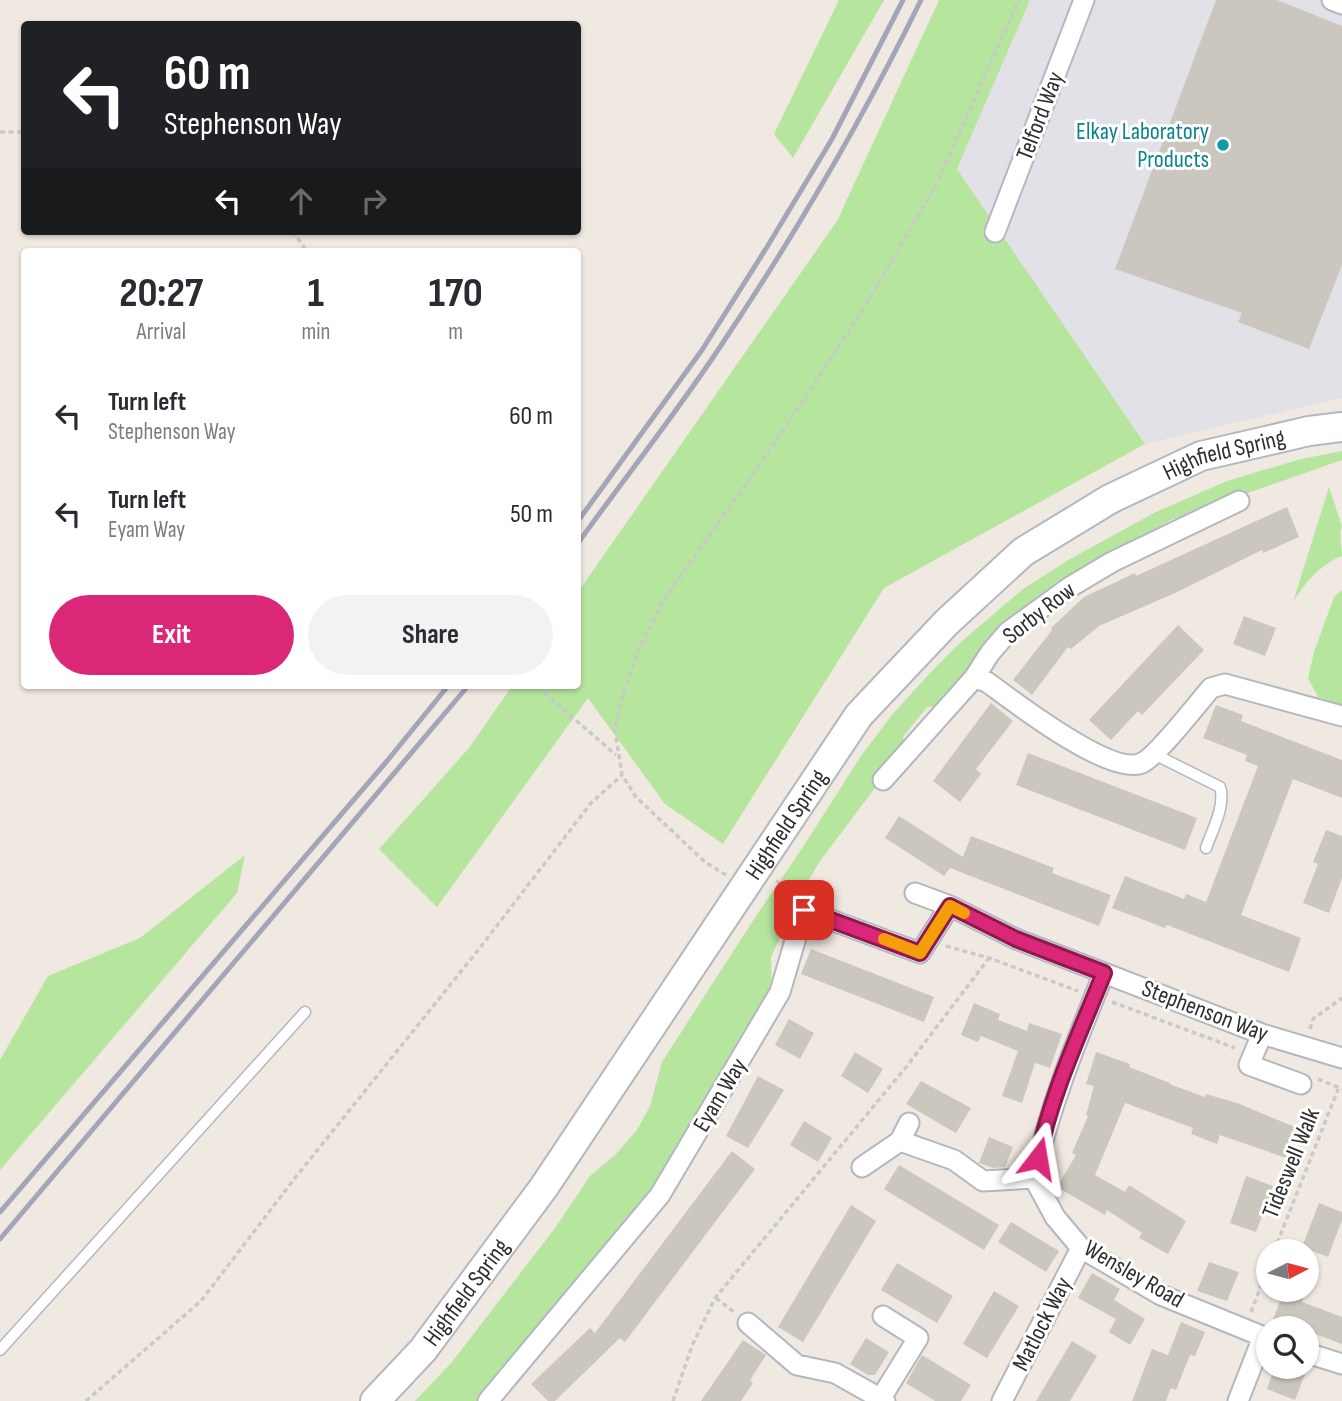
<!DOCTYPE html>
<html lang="en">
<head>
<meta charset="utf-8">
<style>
  body { margin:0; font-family:"Sofia Sans Condensed",sans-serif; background:#f2f2f3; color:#2b2b33; height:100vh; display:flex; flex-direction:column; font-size:26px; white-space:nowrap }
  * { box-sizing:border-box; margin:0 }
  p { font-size:23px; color:#7c7c81 }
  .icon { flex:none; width:38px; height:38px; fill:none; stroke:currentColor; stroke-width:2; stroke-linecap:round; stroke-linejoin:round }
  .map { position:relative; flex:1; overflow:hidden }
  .drawer { position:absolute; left:21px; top:248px; width:560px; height:441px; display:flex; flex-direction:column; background:#fff; border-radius:7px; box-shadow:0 2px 5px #0004 }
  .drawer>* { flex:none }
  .top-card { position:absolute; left:21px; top:21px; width:560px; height:214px; border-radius:7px; box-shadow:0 2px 5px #0004; background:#202124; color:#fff; overflow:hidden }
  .needle { width:46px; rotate:84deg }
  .controls { position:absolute; left:1256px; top:1239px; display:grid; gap:14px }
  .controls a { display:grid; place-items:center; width:63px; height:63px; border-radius:50%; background:#fff; box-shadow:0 2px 5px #0004; font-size:35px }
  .pin { position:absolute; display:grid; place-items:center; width:60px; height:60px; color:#fff; margin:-30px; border-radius:14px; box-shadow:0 4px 10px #0006 }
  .me { position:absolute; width:77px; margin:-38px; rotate:14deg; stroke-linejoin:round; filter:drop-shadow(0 0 5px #0008) }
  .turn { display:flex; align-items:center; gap:24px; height:147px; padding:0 28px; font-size:32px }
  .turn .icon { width:91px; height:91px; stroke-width:2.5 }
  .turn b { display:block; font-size:49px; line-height:60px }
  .lanes { display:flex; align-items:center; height:66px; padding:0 28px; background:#0003; justify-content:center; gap:35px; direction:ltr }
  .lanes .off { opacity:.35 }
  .eta { display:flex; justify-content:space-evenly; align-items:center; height:119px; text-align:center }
  .eta b { font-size:42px; font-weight:700; line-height:49px }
  .primary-button { display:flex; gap:14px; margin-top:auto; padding:14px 28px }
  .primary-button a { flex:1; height:80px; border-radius:42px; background:#db2777; color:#fff; font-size:28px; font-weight:700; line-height:80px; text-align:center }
  .primary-button a+a { background:#f2f2f3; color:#2b2b33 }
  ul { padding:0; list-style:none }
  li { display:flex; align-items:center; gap:21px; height:98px; padding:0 28px }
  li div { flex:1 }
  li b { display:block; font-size:26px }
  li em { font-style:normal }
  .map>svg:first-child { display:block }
</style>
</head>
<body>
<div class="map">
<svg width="1342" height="1401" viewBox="0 0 1342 1401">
  <rect width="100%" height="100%" fill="#efe9e1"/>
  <path fill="#e3e1e8" d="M 1030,0 L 1342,0 L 1342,398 L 1145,444 L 957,169 Z"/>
  <path fill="#b6e59e" d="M 839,0 L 884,0 L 793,158 L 774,134 Z
    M 939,0 L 1030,0 L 957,169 L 1145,444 L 884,588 L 723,844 L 665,804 L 588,698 L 437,907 L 379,849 L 469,748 L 512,686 L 578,686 L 578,592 L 837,221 Z
    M 1342,451 L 1342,460 L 1171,520 L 1082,570 L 997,628 L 939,706 L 927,707 L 903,737 L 905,748 L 820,861 L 801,893 L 771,957 L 772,995 L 696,1129 L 559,1310 L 483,1401 L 415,1401 L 452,1362 L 555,1228 L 590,1176 L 615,1155 L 637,1130 L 650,1106 L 662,1062 L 756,916 L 801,850 L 861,756 L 892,715 L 930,673 L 962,641 L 1023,589 L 1070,559 L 1156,512 L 1227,481 L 1301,459 Z
    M 1329,487 L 1342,526 L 1340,533 L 1342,556 C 1319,565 1306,582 1293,602 Z
    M 1342,590 L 1342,705 L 1318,697 L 1308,678 L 1314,652 L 1334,597 Z
    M 245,855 L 237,893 L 0,1170 L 0,1060 L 48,976 L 140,938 Z"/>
  <path fill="#cbc7bf" d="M 1216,0 L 1277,0 L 1342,26 L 1342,265 L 1309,349 L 1238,322 L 1242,313 L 1115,269 Z
    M 1287,507 L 1299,537 L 1263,553 L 1262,550 L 1256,553 L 1175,593 L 1099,626 L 1071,649 L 1068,647 L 1032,695 L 1013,680 L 1052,630 L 1051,628 L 1084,597 L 1135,573 L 1136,576 Z
    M 1244,616 L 1276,628 L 1265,656 L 1233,644 Z
    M 1178,625 L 1204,650 L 1142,715 L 1138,711 L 1111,740 L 1089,720 Z
    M 991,703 L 1013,721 L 976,769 L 981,774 L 960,802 L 933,781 Z
    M 1216,705 L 1243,715 L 1241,721 L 1342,760 L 1342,798 L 1293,779 L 1241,915 L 1301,938 L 1289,972 L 1167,925 L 1165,928 L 1112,908 L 1125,876 L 1184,899 L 1186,894 L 1206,902 L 1258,766 L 1245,761 L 1247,755 L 1203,738 Z
    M 1028,753 L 1197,818 L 1185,850 L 1016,785 Z
    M 899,816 L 963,857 L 971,836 L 1054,868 L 1052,873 L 1111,895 L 1099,926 L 950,868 L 944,876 L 885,838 Z
    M 1326,830 L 1342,836 L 1342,878 L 1329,913 L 1303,903 L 1318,864 L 1313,862 Z
    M 811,949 L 934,997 L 924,1022 L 801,974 Z
    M 974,1003 L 1000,1014 L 998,1020 L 1027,1031 L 1029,1023 L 1062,1034 L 1050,1068 L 1035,1063 L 1022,1103 L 1002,1096 L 1018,1051 L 981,1036 L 978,1042 L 961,1035 Z
    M 789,1019 L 814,1033 L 800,1059 L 775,1045 Z
    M 855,1052 L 883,1069 L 868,1093 L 841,1076 Z
    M 1096,1052 L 1130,1064 L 1129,1067 L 1170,1083 L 1169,1084 L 1205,1097 L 1206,1094 L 1237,1103 L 1297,1128 L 1286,1158 L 1220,1135 L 1217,1144 L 1191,1134 L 1193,1128 L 1125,1103 L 1095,1175 L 1125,1192 L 1129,1185 L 1186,1221 L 1168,1254 L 1139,1238 L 1142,1233 L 1107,1210 L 1105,1215 L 1057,1187 L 1076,1155 L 1072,1153 L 1088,1116 L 1086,1115 L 1094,1086 L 1086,1084 Z
    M 758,1076 L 784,1090 L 748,1148 L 726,1136 Z
    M 921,1081 L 971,1108 L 956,1133 L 906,1104 Z
    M 804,1121 L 832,1138 L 818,1162 L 790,1145 Z
    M 989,1137 L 1013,1147 L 1005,1167 L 993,1168 L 979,1163 Z
    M 732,1151 L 755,1169 L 625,1342 L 620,1338 L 555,1401 L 548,1401 L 531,1384 L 590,1328 L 595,1333 Z
    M 899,1165 L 999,1225 L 984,1250 L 884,1189 Z
    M 1246,1176 L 1273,1186 L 1256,1232 L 1230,1223 Z
    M 1319,1203 L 1342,1212 L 1342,1220 L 1328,1257 L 1302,1247 Z
    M 851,1205 L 876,1221 L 803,1342 L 778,1327 Z
    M 1011,1222 L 1059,1251 L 1046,1272 L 998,1242 Z
    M 1209,1262 L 1239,1272 L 1227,1301 L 1197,1291 Z
    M 897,1263 L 953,1296 L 937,1323 L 881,1290 Z
    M 1092,1273 L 1120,1289 L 1114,1300 L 1145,1319 L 1130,1345 L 1109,1332 L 1116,1319 L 1078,1298 Z
    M 994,1291 L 1019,1306 L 987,1358 L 963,1344 Z
    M 1284,1291 L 1303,1299 L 1302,1302 L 1342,1317 L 1342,1344 L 1307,1331 L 1307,1328 L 1292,1327 L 1273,1319 Z
    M 1181,1322 L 1205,1332 L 1195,1356 L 1190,1355 L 1176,1390 L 1171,1388 L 1166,1401 L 1132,1401 L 1152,1349 L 1168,1355 Z
    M 866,1338 L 889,1352 L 875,1375 L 868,1375 L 850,1364 Z
    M 743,1340 L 766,1355 L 750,1380 L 753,1383 L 741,1401 L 701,1401 Z
    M 1072,1341 L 1097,1356 L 1070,1401 L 1036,1401 Z
    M 922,1355 L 971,1385 L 961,1401 L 935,1401 L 906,1383 Z
    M 1275,1367 L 1286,1367 L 1305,1374 L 1295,1400 L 1267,1389 Z"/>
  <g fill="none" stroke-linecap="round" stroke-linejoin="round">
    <defs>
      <path id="lane" d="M 1154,754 L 1220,787 C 1226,805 1212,831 1206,848
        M 0,1350 L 305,1012"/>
      <path id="street" d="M 1332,0 L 1342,4
        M 995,232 L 1084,0
        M 974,678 L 987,682 C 1013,701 1111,777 1142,763 C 1157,756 1198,703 1211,688 L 1225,684 L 1342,716
        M 883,780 L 974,678 L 990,653 L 1008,632 L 1070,587 L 1112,562 L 1239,501
        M 915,893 L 950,906 L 1016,939 L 1262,1034 L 1342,1058
        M 1104,973 C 1077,1040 1049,1107 1034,1178 L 1055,1217 L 1081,1248 L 1161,1295 L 1269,1339
        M 1262,1034 L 1249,1065 L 1301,1084
        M 909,1123 L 900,1141 L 954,1160 L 983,1181 L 1034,1178
        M 862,1167 L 900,1141
        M 748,1323 L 797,1365 L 835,1373 L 885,1401
        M 1307,1353 L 1342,1364
        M 881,1398 L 918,1338 L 883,1316
        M 488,1401 L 660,1195 L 780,992 L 804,910 L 920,953 L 950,906
        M 1002,1401 L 1081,1248
        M 1238,1401 L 1263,1337"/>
      <g id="secondary">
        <path id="s1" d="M 375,1401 L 423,1350 L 544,1187 L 859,715 L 947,622 L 1023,552 L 1110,499 L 1201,456 L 1309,431 L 1342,427"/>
      </g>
    </defs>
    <use href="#lane" stroke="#b4b7c1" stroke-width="13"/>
    <use href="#street" stroke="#b4b7c1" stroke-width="23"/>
    <use href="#secondary" stroke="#b4b7c1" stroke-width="32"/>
    <path stroke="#c9c9c9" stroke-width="3.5" stroke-dasharray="5 3.5" stroke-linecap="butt" d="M 0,132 L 24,132
      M 293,231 L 307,252
      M 543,686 L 541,690 L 616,755
      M 726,875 L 705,862 L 654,814 L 636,797 L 622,775 L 615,730 L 619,706 L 639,649 L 663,601 L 781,434 L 859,316 L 935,187 L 1019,0
      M 776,881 L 798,891
      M 946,946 L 989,958 L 1078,991
      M 1112,1002 L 1235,1048
      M 1310,1029 L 1313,1019 L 1342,998
      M 1318,1079 L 1342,1089
      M 1274,1251 L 1339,1087
      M 716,1298 L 735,1313
      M 1251,1312 L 1269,1265
      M 86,1401 L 201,1301 L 295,1178 L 479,949 L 591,803 L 622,775
      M 673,1401 L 692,1346 L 715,1298 L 907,1066 L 989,958"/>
    <use href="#lane" stroke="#fff" stroke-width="10"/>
    <use href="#street" stroke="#fff" stroke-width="19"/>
    <use href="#secondary" stroke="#fff" stroke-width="28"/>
    <path stroke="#a3a6b8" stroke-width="5" d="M 578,521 L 702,350 L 767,247 L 832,139 L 903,0
      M 578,543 C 624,479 674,416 718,350 C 793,238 862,121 921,0
      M 0,1212 L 387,761 L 448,686
      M 0,1239 L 468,686"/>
  </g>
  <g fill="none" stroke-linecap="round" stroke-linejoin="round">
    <defs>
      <path id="route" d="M 804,910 L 920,953 L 950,906 L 1016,939 L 1104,973 C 1080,1033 1051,1094 1038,1158"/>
    </defs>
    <use href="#route" stroke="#8e194d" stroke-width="18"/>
    <use href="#route" stroke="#db2777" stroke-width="12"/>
    <path stroke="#f59e0b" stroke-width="12" d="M 884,939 L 920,953 L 950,906 L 964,913"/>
  </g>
  <circle fill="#0f9aa8" stroke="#fff" stroke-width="2.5" cx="1223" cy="145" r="7"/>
  <g text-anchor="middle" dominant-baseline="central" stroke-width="6" stroke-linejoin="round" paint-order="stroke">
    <g font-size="24" fill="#2e2e2e" stroke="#fff">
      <text transform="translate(1040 116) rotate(-69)">Telford Way</text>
      <text stroke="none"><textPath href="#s1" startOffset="1297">Highfield Spring</textPath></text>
      <text transform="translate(1039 613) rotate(-38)">Sorby Row</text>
      <text stroke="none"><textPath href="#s1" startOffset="709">Highfield Spring</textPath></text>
      <text transform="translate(1205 1011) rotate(21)">Stephenson Way</text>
      <text transform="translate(720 1095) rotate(-59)">Eyam Way</text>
      <text transform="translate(1291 1163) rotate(-68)">Tideswell Walk</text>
      <text transform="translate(1134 1274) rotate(30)">Wensley Road</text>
      <text stroke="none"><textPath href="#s1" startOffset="142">Highfield Spring</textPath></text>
      <text transform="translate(1042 1324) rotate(-63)">Matlock Way</text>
    </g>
    <g font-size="24" fill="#0d838f" stroke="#fff" text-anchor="end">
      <text x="1209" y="131">Elkay Laboratory<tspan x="1209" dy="28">Products</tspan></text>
    </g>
  </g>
</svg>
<div class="controls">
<a><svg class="needle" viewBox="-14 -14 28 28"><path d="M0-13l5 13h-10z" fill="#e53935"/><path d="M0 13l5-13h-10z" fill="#7c7c81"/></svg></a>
<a><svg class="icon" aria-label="search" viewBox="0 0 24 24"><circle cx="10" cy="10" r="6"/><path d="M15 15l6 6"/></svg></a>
</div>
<div class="pin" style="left:804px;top:910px;background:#d93025"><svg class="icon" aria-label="arrive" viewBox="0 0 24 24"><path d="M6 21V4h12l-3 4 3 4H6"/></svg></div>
<svg class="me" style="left:1038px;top:1158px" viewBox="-20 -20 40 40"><path d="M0-17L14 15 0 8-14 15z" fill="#db2777" stroke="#fff" stroke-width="4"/></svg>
<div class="top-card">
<div class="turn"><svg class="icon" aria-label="left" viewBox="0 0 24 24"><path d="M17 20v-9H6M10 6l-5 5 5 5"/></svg><div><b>60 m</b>Stephenson Way</div></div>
<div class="lanes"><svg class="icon" aria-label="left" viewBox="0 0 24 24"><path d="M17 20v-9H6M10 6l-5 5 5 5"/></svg><svg class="icon off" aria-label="ahead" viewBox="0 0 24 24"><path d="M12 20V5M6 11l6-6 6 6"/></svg><svg class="icon off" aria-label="right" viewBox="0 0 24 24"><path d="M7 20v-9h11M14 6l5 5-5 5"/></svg></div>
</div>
<section class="drawer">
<div class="eta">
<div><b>20:27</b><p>Arrival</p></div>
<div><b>1</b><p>min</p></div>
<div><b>170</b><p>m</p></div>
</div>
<ul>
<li><svg class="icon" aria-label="left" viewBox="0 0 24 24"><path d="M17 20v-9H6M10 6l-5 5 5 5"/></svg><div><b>Turn left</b><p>Stephenson Way</p></div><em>60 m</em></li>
<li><svg class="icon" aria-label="left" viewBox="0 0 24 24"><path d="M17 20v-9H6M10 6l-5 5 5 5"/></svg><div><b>Turn left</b><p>Eyam Way</p></div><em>50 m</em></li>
</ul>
<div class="primary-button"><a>Exit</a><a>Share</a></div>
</section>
</div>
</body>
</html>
